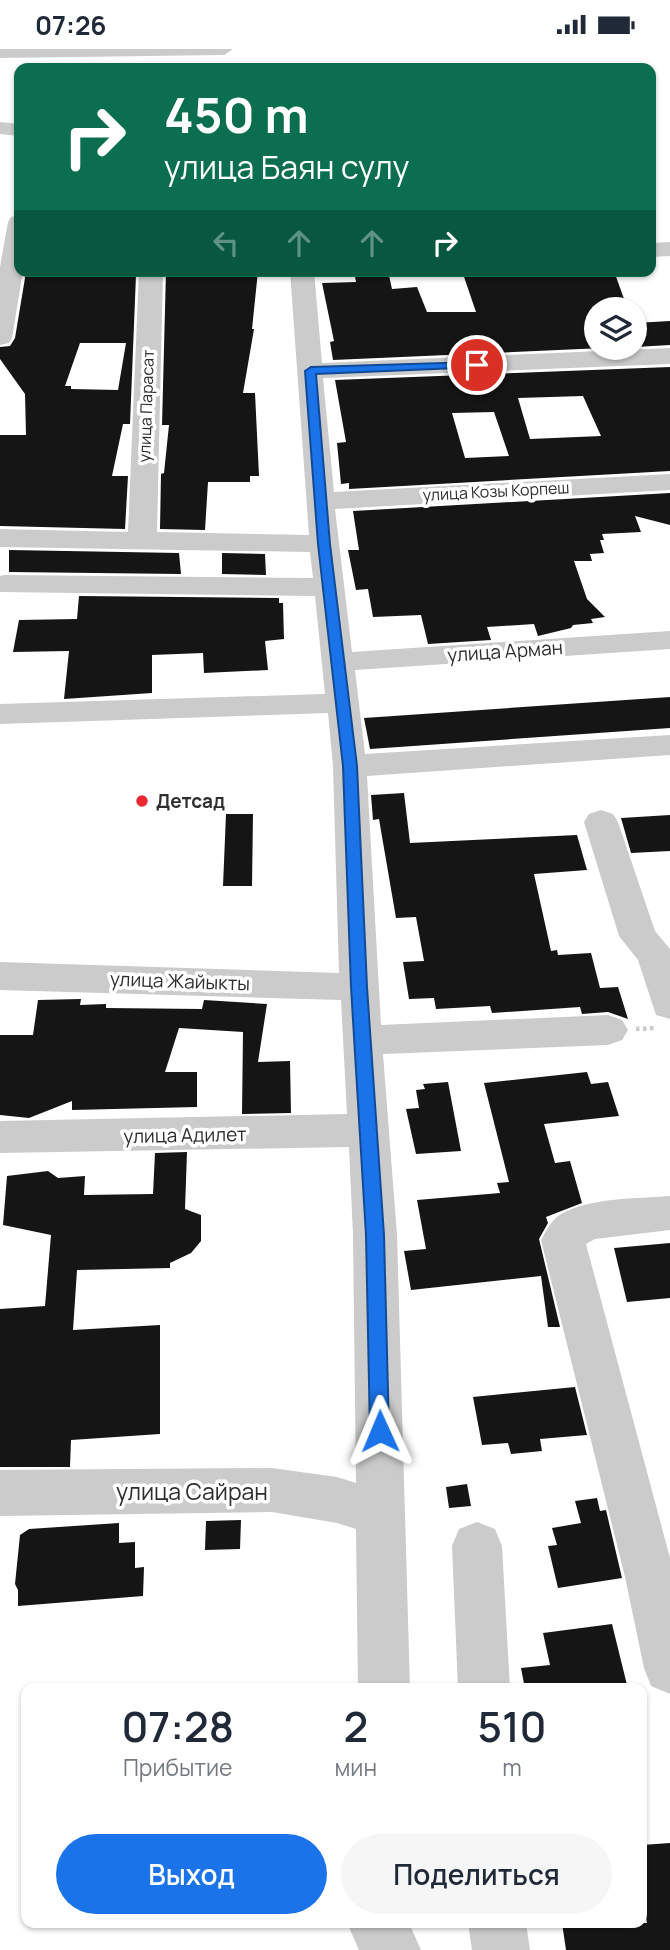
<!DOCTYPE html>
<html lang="ru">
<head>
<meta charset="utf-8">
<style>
  body { margin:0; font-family:Manrope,sans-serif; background:#f6f6f7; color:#1f2937; height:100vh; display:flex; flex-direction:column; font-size:26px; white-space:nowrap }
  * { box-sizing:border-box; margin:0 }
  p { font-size:23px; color:#747a83 }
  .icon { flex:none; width:38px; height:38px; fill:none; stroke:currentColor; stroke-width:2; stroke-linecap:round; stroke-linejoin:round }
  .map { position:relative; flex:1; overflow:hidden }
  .panel { position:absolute; left:21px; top:1634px; width:626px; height:245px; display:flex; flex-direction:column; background:#fff; border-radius:14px; box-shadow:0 2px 5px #0004 }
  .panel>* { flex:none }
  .top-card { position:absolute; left:14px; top:14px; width:642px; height:214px; border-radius:14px; box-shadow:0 2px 5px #0004; background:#0b6e4f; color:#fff; overflow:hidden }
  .controls { position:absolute; left:584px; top:248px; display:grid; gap:14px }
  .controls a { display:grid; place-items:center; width:63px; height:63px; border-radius:50%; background:#fff; box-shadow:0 2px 5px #0004; font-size:35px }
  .pin { position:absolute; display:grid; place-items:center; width:60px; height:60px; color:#fff; margin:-30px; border:4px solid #fff; border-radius:50%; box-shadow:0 2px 7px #0007 }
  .me { position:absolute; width:77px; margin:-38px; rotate:359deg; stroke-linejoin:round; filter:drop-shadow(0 0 5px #0008) }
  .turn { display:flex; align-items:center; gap:24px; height:147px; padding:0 35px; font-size:32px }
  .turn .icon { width:91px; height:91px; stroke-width:2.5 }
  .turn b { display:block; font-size:49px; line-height:60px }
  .lanes { display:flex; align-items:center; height:66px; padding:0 35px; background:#0003; justify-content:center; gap:35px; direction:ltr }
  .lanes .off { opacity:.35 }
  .eta { display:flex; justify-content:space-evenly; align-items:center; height:119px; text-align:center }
  .eta b { font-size:42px; font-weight:600; line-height:49px }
  .button { display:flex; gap:14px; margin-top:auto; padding:14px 35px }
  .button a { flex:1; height:80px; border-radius:42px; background:#1a73e8; color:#fff; font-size:28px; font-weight:600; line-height:80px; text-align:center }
  .button a+a { background:#f6f6f7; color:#1f2937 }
  .status { display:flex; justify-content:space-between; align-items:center; height:49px; padding:0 35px; background:#fff; direction:ltr }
  .status svg { height:19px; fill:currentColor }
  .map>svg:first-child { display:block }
</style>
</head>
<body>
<div class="status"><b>07:26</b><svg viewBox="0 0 49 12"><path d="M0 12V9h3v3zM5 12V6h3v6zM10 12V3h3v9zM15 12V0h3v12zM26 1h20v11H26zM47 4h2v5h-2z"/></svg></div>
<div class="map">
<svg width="670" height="1901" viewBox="0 0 670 1901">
  <rect width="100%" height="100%" fill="#fff"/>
  <path fill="#151515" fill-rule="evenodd" d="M 80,222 L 82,226 L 136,226 L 130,375 L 123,375 L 112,427 L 128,427 L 125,480 L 0,477 L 0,386 L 26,386 L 25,345 L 0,310 L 0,298 L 10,297 L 15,289 L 26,223 ZM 80,294 L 126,294 L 118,341 L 71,340 L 71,337 L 65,337 Z
    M 166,222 L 258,222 L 252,280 L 254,280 L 243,344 L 255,344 L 259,427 L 250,427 L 250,433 L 208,433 L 205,481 L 160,480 L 161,425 L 164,424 L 169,376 L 162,376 Z
    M 354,222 L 388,222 L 392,240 L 417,238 L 427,263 L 476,263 L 462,222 L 541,222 L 542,225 L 614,222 L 628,261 L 597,261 L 597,299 L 603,299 L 333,311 L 330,293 L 334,292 L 322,234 L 356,233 Z
    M 670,272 L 670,296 L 635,298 L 635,274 Z
    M 670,318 L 670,422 L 349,440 L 349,434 L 341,435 L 337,394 L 346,393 L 335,331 ZM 583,347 L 601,387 L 530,390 L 518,349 ZM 494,363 L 509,407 L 465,409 L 452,364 Z
    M 670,444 L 670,476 L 635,467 L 641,483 L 602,485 L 604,491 L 600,491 L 604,504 L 590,505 L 592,512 L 574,512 L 587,550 L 605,568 L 591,570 L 593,574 L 573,576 L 571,579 L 538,587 L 534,575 L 487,578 L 491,591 L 428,595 L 421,566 L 373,568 L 368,540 L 356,541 L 348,501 L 359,501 L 353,462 Z
    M 9,501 L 179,504 L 181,525 L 9,523 Z
    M 222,504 L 265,505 L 266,526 L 222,525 Z
    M 79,547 L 279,549 L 279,554 L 283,554 L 284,590 L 265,592 L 268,621 L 204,624 L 203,604 L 152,606 L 152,644 L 64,650 L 69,602 L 13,603 L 19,571 L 77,570 Z
    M 670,648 L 670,679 L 370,700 L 364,669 Z
    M 404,744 L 410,794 L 577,786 L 587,821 L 534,825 L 551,902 L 557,901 L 558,906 L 591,904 L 600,939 L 618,938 L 628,970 L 608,963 L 582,965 L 580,958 L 492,964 L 490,957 L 436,960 L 434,949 L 409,950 L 403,913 L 424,912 L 416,868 L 396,869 L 379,770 L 373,771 L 371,746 Z
    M 226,765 L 253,765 L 252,837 L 223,837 Z
    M 670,766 L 670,802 L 631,804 L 621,769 Z
    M 81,950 L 80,956 L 106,955 L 106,959 L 202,960 L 204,951 L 267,955 L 258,1013 L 290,1012 L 291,1064 L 242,1065 L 243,983 L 179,979 L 165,1023 L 197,1023 L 197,1058 L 72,1061 L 72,1052 L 29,1069 L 0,1066 L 0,986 L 33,986 L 38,951 Z
    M 587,1023 L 591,1035 L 608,1033 L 619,1067 L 544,1075 L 555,1114 L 570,1112 L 582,1154 L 546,1168 L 548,1174 L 539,1190 L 560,1278 L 548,1278 L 541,1227 L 411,1241 L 404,1202 L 426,1200 L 417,1151 L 500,1144 L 497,1134 L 509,1133 L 484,1034 Z
    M 448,1033 L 461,1102 L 416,1105 L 406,1060 L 419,1059 L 416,1041 L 425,1040 L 423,1035 Z
    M 187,1103 L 185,1160 L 201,1166 L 201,1192 L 191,1204 L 170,1214 L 170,1219 L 77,1221 L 73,1281 L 160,1276 L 160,1385 L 71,1391 L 70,1418 L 0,1418 L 0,1260 L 45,1257 L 51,1186 L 3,1176 L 7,1127 L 48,1122 L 58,1129 L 85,1127 L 84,1146 L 153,1145 L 155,1104 Z
    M 670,1194 L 670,1249 L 627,1253 L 614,1199 Z
    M 575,1338 L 587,1386 L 540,1390 L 542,1402 L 511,1405 L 508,1394 L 482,1396 L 473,1348 Z
    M 467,1435 L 471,1457 L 449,1459 L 446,1438 Z
    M 597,1449 L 600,1462 L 606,1461 L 622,1529 L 558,1539 L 548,1497 L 557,1496 L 552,1479 L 581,1474 L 575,1452 Z
    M 241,1471 L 240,1500 L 205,1501 L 206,1472 Z
    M 119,1474 L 119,1494 L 135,1493 L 135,1519 L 144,1518 L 143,1547 L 18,1557 L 18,1541 L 15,1535 L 20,1486 L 29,1480 Z
    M 612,1575 L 628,1640 L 525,1640 L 521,1619 L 550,1616 L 543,1584 Z
    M 670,1794 L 670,1901 L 566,1901 L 562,1874 L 647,1874 L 642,1844 L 642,1796 Z"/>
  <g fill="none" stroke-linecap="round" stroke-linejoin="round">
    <path stroke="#cbcbcb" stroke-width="4.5" stroke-dasharray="3.5 3.5" stroke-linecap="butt" d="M 636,980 L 656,979"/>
    <path fill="#cbcbcb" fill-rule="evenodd" d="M 0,0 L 233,0 L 224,6 L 0,9 Z
      M 0,73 L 19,75 L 19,87 L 0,85 Z
      M 19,166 L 19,222 L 23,222 L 12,289 L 9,294 L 0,296 L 0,218 L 8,173 L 11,168 Z
      M 670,193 L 670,207 L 651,208 L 651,194 Z
      M 139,222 L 163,222 L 157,483 L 309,486 L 290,222 L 314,222 L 322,314 L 670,299 L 670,315 L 323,329 L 334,443 L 670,425 L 670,441 L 335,460 L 352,603 L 670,582 L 670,600 L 355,621 L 365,705 L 670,686 L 670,706 L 367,727 L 381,976 L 608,966 L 622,971 L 628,981 L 622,991 L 608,996 L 383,1005 L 397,1186 L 410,1640 L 358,1640 L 356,1480 L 337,1474 L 272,1463 L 0,1467 L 0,1421 L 272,1419 L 337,1428 L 356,1434 L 353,1186 L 349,1098 L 0,1104 L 0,1072 L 347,1065 L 341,951 L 0,941 L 0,913 L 339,924 L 333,717 L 328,664 L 0,675 L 0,655 L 325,645 L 315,547 L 0,543 L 0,527 L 4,526 L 313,529 L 310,503 L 0,498 L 0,480 L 128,483 Z
      M 601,761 L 613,765 L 618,773 L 655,882 L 670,900 L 670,970 L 656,966 L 638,911 L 619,887 L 584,773 L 589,765 Z
      M 670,1147 L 670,1181 L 595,1190 L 586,1195 L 670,1509 L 670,1645 L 651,1637 L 644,1619 L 625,1528 L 541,1191 C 546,1182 552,1170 561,1165 C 592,1148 636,1150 670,1147 Z
      M 477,1473 L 495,1480 L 502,1497 L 510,1640 L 458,1640 L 452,1497 L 459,1480 Z
      M 347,1874 L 409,1874 L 421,1901 L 359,1901 Z
      M 468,1874 L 526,1874 L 530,1901 L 472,1901 Z"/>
  </g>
  <path fill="#1a73e8" stroke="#114b97" stroke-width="2" d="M 477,313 L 482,316 L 481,318 L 316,325 L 330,495 L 357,717 L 367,938 L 384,1186 L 389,1382 L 387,1388 L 380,1390 L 373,1388 L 370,1382 L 366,1186 L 351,938 L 343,717 L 318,495 L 305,322 L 311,318 Z"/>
  <circle fill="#eb2932" stroke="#fff" stroke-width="2.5" cx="142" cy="752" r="7"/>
  <g text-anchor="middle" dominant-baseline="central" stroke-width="7" stroke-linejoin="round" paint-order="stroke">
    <g font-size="16" fill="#2e2e2e" stroke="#fff">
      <text transform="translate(146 357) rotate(-88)">улица Парасат</text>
      <text transform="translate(496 442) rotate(-3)">улица Козы Корпеш</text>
    </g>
    <g font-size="19" fill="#2e2e2e" stroke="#fff">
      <text transform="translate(505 602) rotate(-4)">улица Арман</text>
      <text transform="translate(180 932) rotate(2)">улица Жайыкты</text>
      <text transform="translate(185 1086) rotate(-1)">улица Адилет</text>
    </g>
    <g font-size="19" font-weight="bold" fill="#2e2e2e" stroke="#fff" text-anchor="start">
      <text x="156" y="752">Детсад</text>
    </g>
    <g font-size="23" fill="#2e2e2e" stroke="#fff">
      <text x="192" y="1442">улица Сайран</text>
    </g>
  </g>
</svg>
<div class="controls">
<a><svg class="icon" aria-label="layers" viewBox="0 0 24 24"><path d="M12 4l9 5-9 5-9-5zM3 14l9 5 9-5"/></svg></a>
</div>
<div class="pin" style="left:477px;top:316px;background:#d93025"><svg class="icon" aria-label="arrive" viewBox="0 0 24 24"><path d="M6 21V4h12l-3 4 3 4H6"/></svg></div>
<svg class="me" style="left:380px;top:1382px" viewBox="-20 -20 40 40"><path d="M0-17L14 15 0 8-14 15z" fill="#1a73e8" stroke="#fff" stroke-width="4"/></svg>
<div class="top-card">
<div class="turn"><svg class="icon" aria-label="right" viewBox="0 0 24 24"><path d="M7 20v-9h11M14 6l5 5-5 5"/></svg><div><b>450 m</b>улица Баян сулу</div></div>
<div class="lanes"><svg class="icon off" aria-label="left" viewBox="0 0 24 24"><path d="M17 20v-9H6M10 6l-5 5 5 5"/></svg><svg class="icon off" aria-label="ahead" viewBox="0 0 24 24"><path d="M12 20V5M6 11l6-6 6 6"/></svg><svg class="icon off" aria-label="ahead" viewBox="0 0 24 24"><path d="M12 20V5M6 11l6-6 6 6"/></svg><svg class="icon" aria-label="right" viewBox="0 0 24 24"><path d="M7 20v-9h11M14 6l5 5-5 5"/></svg></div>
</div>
<section class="panel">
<div class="eta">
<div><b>07:28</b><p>Прибытие</p></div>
<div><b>2</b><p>мин</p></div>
<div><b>510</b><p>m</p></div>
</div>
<div class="button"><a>Выход</a><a>Поделиться</a></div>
</section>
</div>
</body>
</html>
